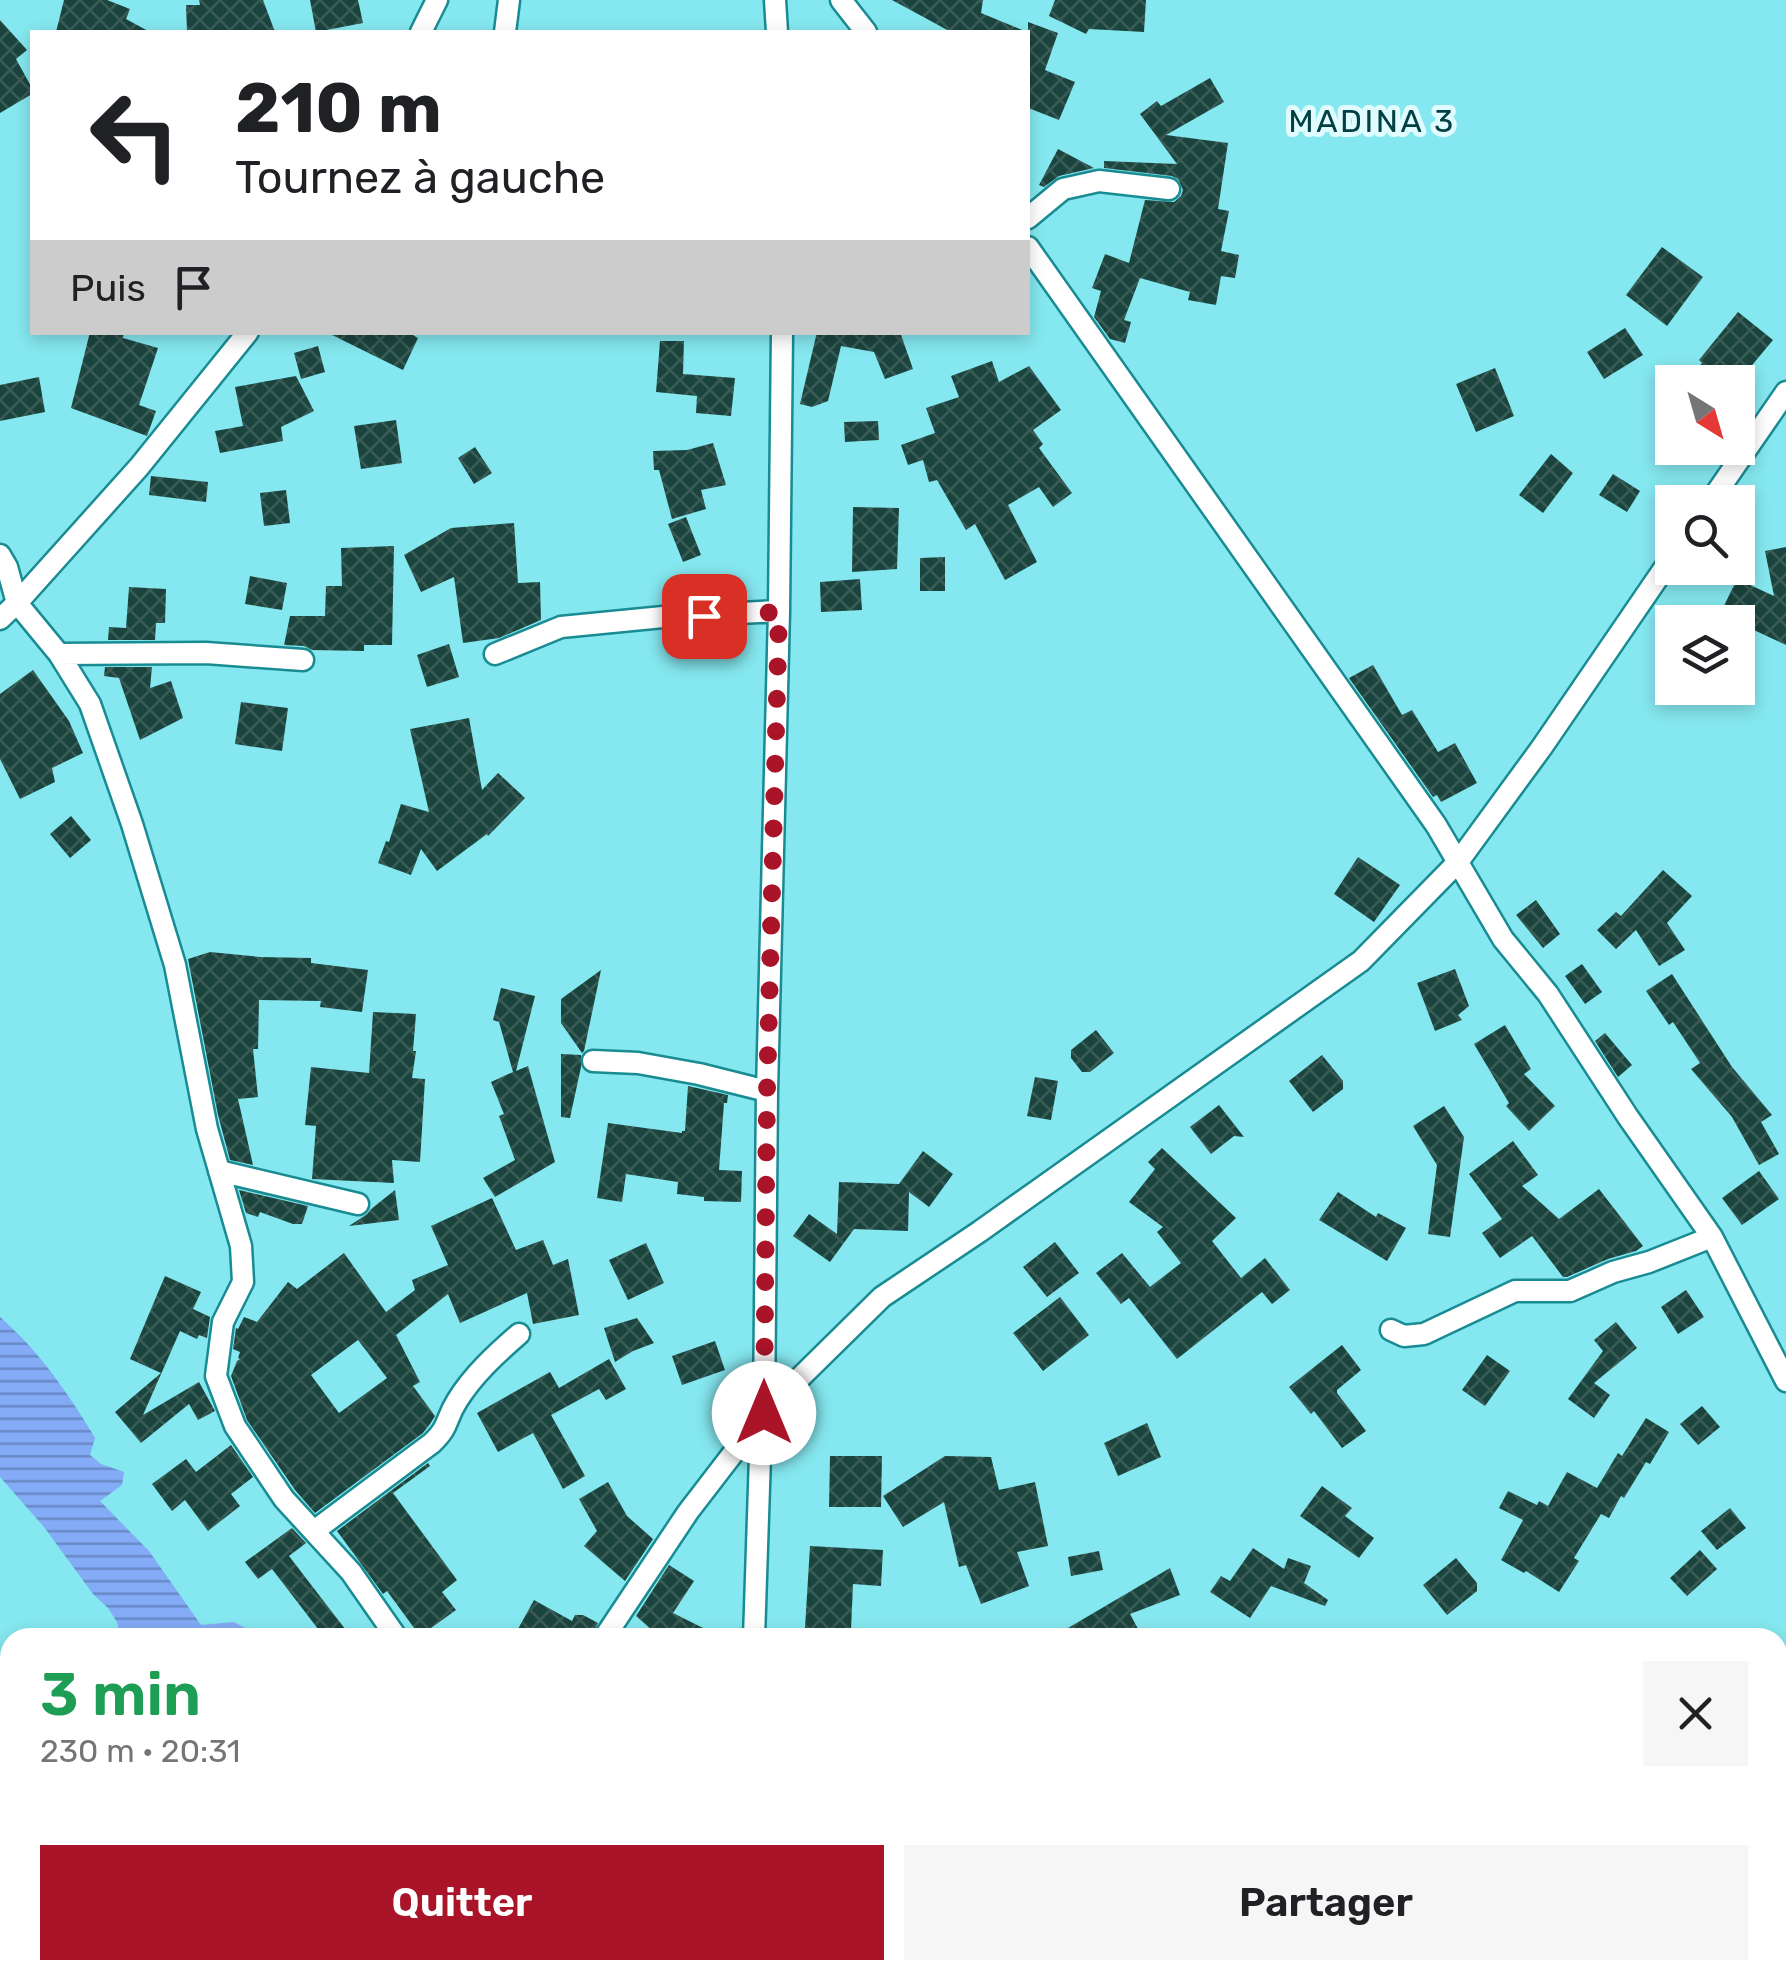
<!DOCTYPE html>
<html lang="fr">
<head>
<meta charset="utf-8">
<style>
  body { margin:0; font-family:Rubik,sans-serif; background:#f6f6f6; color:#202124; height:100vh; display:flex; flex-direction:column; font-size:38px; white-space:nowrap }
  * { box-sizing:border-box; margin:0 }
  p { font-size:32px; color:#757577 }
  .icon { flex:none; width:55px; height:55px; fill:none; stroke:currentColor; stroke-width:2; stroke-linecap:round; stroke-linejoin:round }
  .map { position:relative; flex:1; overflow:hidden }
  .details { position:absolute; left:0px; top:1628px; width:1788px; height:352px; display:flex; flex-direction:column; background:#fff; border-radius:30px 30px 0 0; box-shadow:0 5px 15px #0003 }
  .details>* { flex:none }
  .hud { position:absolute; left:30px; top:30px; width:1000px; height:305px; border-radius:0px; box-shadow:0 5px 15px #0003; background:#fff; color:#202124; overflow:hidden }
  .needle { width:65px; rotate:143deg }
  .buttons { position:absolute; left:1655px; top:365px; display:grid; gap:20px }
  .buttons a { display:grid; place-items:center; width:100px; height:100px; border-radius:0px; background:#fff; box-shadow:0 5px 15px #0003; font-size:50px }
  .pin { position:absolute; display:grid; place-items:center; width:85px; height:85px; color:#fff; margin:-42px; border-radius:20px; box-shadow:0 5px 15px #0006 }
  .me { position:absolute; width:110px; margin:-55px; rotate:0deg; stroke-linejoin:round; filter:drop-shadow(0 0 8px #0008) }
  .turn { display:flex; align-items:center; gap:35px; height:210px; padding:0 40px; font-size:45px }
  .turn .icon { width:130px; height:130px; stroke-width:2.5 }
  .turn b { display:block; font-size:70px; line-height:85px }
  .then { display:flex; align-items:center; height:95px; padding:0 40px; background:#0003; gap:20px; font-size:38px }
  .round { display:grid; place-items:center; flex:none; width:105px; height:105px; border-radius:0px; background:#f6f6f6 }
  .summary { display:flex; align-items:center; justify-content:space-between; height:170px; padding:0 40px }
  h1 { font-size:60px; font-weight:600; line-height:75px; color:#1e9e55 }
  .action { display:flex; gap:20px; margin-top:auto; padding:20px 40px }
  .action a { flex:1; height:115px; border-radius:0px; background:#aa1429; color:#fff; font-size:40px; font-weight:600; line-height:115px; text-align:center }
  .action a+a { background:#f6f6f6; color:#202124 }
  .map>svg:first-child { display:block }
</style>
</head>
<body>
<div class="map">
<svg width="1786" height="1978" viewBox="0 0 1786 1978">
  <defs>
    <pattern id="water-rules" width="6" height="5" patternUnits="userSpaceOnUse" patternTransform="scale(2.5)"><rect width="6" height="5" fill="#83abf6"/><path d="M0 2.5h6" fill="none" stroke="#698ac6"/></pattern>
    <pattern id="building-cross-hatch" width="8" height="8" patternUnits="userSpaceOnUse" patternTransform="scale(2.5)"><rect width="8" height="8" fill="#1c443e"/><path d="M0 0l8 8M0 8l8-8" fill="none" stroke="#3a5c57"/></pattern>
  </defs>
  <rect width="100%" height="100%" fill="#85e7ef"/>
  <path fill="url(#water-rules)" d="M 0,1317 C 40,1352 68,1393 95,1438 L 90,1455 L 101,1464 L 124,1472 L 122,1485 L 100,1501 L 149,1551 L 201,1625 L 234,1622 L 262,1637 L 121,1637 L 117,1622 L 108,1608 L 93,1594 L 44,1527 L 0,1477 Z"/>
  <path fill="url(#building-cross-hatch)" fill-rule="evenodd" d="M 64,0 L 107,0 L 130,9 L 126,19 L 150,32 L 56,32 Z
    M 199,0 L 263,0 L 275,32 L 187,32 L 186,5 L 200,5 Z
    M 310,0 L 358,0 L 363,23 L 316,32 Z
    M 892,0 L 983,0 L 981,13 L 1027,32 L 951,32 Z
    M 1055,0 L 1146,0 L 1144,32 L 1089,29 L 1086,34 L 1049,16 Z
    M 0,20 L 27,50 L 16,59 L 32,88 L 32,94 L 0,113 Z
    M 1028,22 L 1058,33 L 1045,70 L 1075,82 L 1059,120 L 1031,109 L 1028,111 Z
    M 1210,78 L 1224,102 L 1166,135 L 1228,143 L 1218,209 L 1229,211 L 1221,251 L 1239,255 L 1235,278 L 1221,276 L 1216,305 L 1188,300 L 1190,292 L 1140,278 L 1124,320 L 1131,322 L 1125,343 L 1110,339 L 1094,317 L 1101,291 L 1092,288 L 1105,254 L 1129,263 L 1145,200 L 1174,202 L 1181,196 L 1183,190 L 1178,179 L 1172,176 L 1104,168 L 1104,161 L 1177,164 L 1140,114 L 1157,101 L 1161,106 Z
    M 1058,149 L 1094,168 L 1059,176 L 1044,187 L 1039,185 Z
    M 1662,247 L 1703,277 L 1667,326 L 1626,295 Z
    M 1738,312 L 1773,340 L 1738,382 L 1688,382 L 1702,363 L 1699,360 Z
    M 1625,328 L 1643,355 L 1604,379 L 1587,352 Z
    M 90,332 L 124,332 L 123,338 L 158,348 L 139,405 L 156,411 L 147,436 L 71,408 Z
    M 326,332 L 408,332 L 418,338 L 403,370 Z
    M 817,332 L 900,332 L 913,369 L 885,379 L 874,352 L 841,346 L 828,401 L 812,407 L 800,404 Z
    M 660,341 L 684,341 L 683,374 L 735,378 L 731,416 L 696,413 L 697,396 L 656,392 Z
    M 318,346 L 325,372 L 301,379 L 294,353 Z
    M 992,361 L 999,382 L 1029,366 L 1061,410 L 1033,430 L 1043,444 L 1039,448 L 1072,493 L 1053,507 L 1039,487 L 1008,505 L 1037,562 L 1005,580 L 975,524 L 966,530 L 937,480 L 929,482 L 923,460 L 908,465 L 901,445 L 935,433 L 926,408 L 959,397 L 951,376 Z
    M 1495,368 L 1514,416 L 1476,432 L 1456,384 Z
    M 296,376 L 314,411 L 281,427 L 283,441 L 220,453 L 215,431 L 243,426 L 235,387 Z
    M 39,377 L 45,412 L 0,421 L 0,385 Z
    M 396,420 L 402,463 L 361,469 L 354,426 Z
    M 878,421 L 879,440 L 845,442 L 844,422 Z
    M 713,443 L 726,485 L 701,490 L 706,509 L 672,519 L 659,470 L 654,470 L 653,451 L 687,450 Z
    M 475,447 L 492,473 L 474,484 L 458,458 Z
    M 1551,454 L 1573,473 L 1543,513 L 1519,495 Z
    M 1613,474 L 1640,491 L 1627,512 L 1599,495 Z
    M 151,476 L 208,482 L 206,502 L 149,495 Z
    M 286,490 L 290,523 L 264,526 L 260,493 Z
    M 853,507 L 899,508 L 897,569 L 852,572 Z
    M 686,517 L 701,555 L 683,562 L 668,524 Z
    M 514,523 L 518,583 L 540,582 L 541,620 L 499,638 L 463,643 L 454,577 L 421,592 L 404,555 L 451,528 Z
    M 394,546 L 392,645 L 364,645 L 364,651 L 312,650 L 304,646 L 284,645 L 290,616 L 325,616 L 326,586 L 342,586 L 341,548 Z
    M 1786,547 L 1786,645 L 1720,614 L 1737,579 L 1774,596 L 1765,551 Z
    M 945,557 L 945,591 L 920,591 L 920,558 Z
    M 250,576 L 287,583 L 282,610 L 245,604 Z
    M 860,579 L 862,610 L 821,612 L 820,582 Z
    M 129,587 L 166,589 L 165,623 L 156,623 L 155,640 L 108,640 L 109,627 L 126,628 Z
    M 449,644 L 459,677 L 427,687 L 417,655 Z
    M 1373,665 L 1402,715 L 1412,710 L 1438,752 L 1455,743 L 1477,783 L 1441,802 L 1437,795 L 1433,797 L 1349,678 Z
    M 105,667 L 152,667 L 150,688 L 171,681 L 183,718 L 140,740 L 119,678 L 104,676 Z
    M 33,670 L 69,721 L 83,753 L 52,768 L 55,782 L 20,799 L 0,759 L 0,694 Z
    M 241,702 L 288,708 L 282,751 L 235,744 Z
    M 469,718 L 482,790 L 498,773 L 525,798 L 488,836 L 487,834 L 437,871 L 421,849 L 411,875 L 378,863 L 386,841 L 389,842 L 401,804 L 429,812 L 410,729 Z
    M 71,816 L 91,840 L 70,858 L 50,834 Z
    M 1358,857 L 1400,885 L 1374,922 L 1334,894 Z
    M 1663,870 L 1692,896 L 1667,923 L 1685,950 L 1659,966 L 1636,930 L 1616,949 L 1597,930 L 1616,912 L 1621,916 Z
    M 1536,900 L 1560,934 L 1543,948 L 1516,915 Z
    M 210,952 L 260,957 L 311,958 L 311,963 L 368,970 L 362,1012 L 320,1007 L 321,1001 L 259,1000 L 258,1049 L 253,1049 L 258,1097 L 238,1099 L 253,1165 L 230,1160 L 218,1115 L 188,959 Z
    M 1582,964 L 1602,992 L 1585,1004 L 1565,976 Z
    M 1455,969 L 1469,1006 L 1458,1015 L 1462,1020 L 1435,1031 L 1417,983 Z
    M 601,970 L 584,1051 L 582,1053 L 561,1023 L 561,999 Z
    M 1672,974 L 1732,1067 L 1772,1115 L 1761,1122 L 1779,1154 L 1759,1165 L 1732,1117 L 1691,1069 L 1700,1063 L 1673,1022 L 1669,1025 L 1646,991 Z
    M 501,988 L 535,996 L 516,1071 L 528,1066 L 555,1162 L 495,1197 L 483,1178 L 515,1160 L 499,1116 L 504,1114 L 491,1082 L 513,1072 L 499,1022 L 493,1020 Z
    M 373,1012 L 416,1014 L 413,1051 L 416,1051 L 412,1078 L 425,1079 L 420,1162 L 392,1160 L 394,1183 L 312,1179 L 316,1126 L 305,1125 L 311,1067 L 369,1073 Z
    M 1505,1025 L 1531,1069 L 1524,1074 L 1555,1106 L 1529,1131 L 1506,1106 L 1509,1103 L 1474,1044 Z
    M 1096,1030 L 1114,1053 L 1090,1072 L 1082,1072 L 1071,1058 L 1071,1050 Z
    M 1605,1033 L 1632,1065 L 1618,1077 L 1595,1041 Z
    M 561,1054 L 581,1055 L 581,1067 L 570,1118 L 561,1117 Z
    M 1322,1055 L 1343,1081 L 1343,1089 L 1313,1112 L 1289,1081 Z
    M 1035,1077 L 1058,1081 L 1051,1120 L 1027,1116 Z
    M 688,1086 L 728,1095 L 727,1103 L 724,1103 L 719,1170 L 742,1171 L 741,1202 L 704,1201 L 704,1197 L 677,1194 L 678,1182 L 626,1174 L 622,1202 L 597,1198 L 608,1123 L 682,1133 L 682,1131 L 685,1131 Z
    M 1219,1105 L 1244,1137 L 1234,1136 L 1211,1154 L 1190,1127 Z
    M 1444,1106 L 1464,1137 L 1450,1237 L 1428,1234 L 1437,1165 L 1413,1126 Z
    M 1513,1141 L 1538,1175 L 1522,1186 L 1559,1219 L 1599,1189 L 1643,1246 L 1636,1251 L 1608,1259 L 1567,1277 L 1563,1277 L 1532,1236 L 1500,1258 L 1482,1233 L 1502,1219 L 1469,1174 Z
    M 1162,1148 L 1236,1218 L 1212,1241 L 1241,1278 L 1265,1258 L 1290,1290 L 1272,1304 L 1262,1292 L 1177,1359 L 1129,1298 L 1121,1304 L 1096,1273 L 1122,1253 L 1150,1287 L 1181,1263 L 1157,1232 L 1163,1227 L 1129,1202 L 1155,1169 L 1148,1162 Z
    M 923,1151 L 953,1174 L 929,1207 L 909,1192 L 908,1231 L 854,1229 L 830,1262 L 793,1236 L 809,1214 L 837,1234 L 839,1182 L 899,1184 Z
    M 1759,1171 L 1779,1199 L 1742,1225 L 1722,1198 Z
    M 239,1190 L 308,1206 L 302,1224 L 293,1224 L 260,1212 L 258,1217 L 246,1213 Z
    M 395,1190 L 399,1220 L 349,1226 L 367,1214 L 371,1209 Z
    M 1338,1192 L 1376,1217 L 1378,1213 L 1406,1228 L 1387,1261 L 1319,1220 Z
    M 492,1198 L 516,1250 L 543,1240 L 553,1265 L 568,1259 L 579,1315 L 533,1324 L 527,1293 L 460,1323 L 448,1294 L 396,1335 L 420,1382 L 413,1386 L 435,1416 L 430,1424 L 423,1433 L 315,1513 L 295,1490 L 247,1420 L 231,1376 L 237,1361 L 240,1359 L 238,1358 L 240,1352 L 233,1349 L 236,1328 L 238,1329 L 244,1317 L 257,1322 L 288,1282 L 297,1289 L 344,1253 L 386,1312 L 415,1290 L 412,1280 L 448,1265 L 431,1226 ZM 358,1340 L 387,1378 L 339,1413 L 311,1375 Z
    M 1055,1242 L 1079,1273 L 1047,1297 L 1023,1267 Z
    M 646,1243 L 664,1283 L 628,1300 L 609,1260 Z
    M 165,1276 L 201,1292 L 193,1309 L 210,1317 L 207,1338 L 199,1335 L 197,1339 L 180,1331 L 143,1415 L 199,1382 L 215,1411 L 198,1420 L 189,1404 L 141,1443 L 115,1412 L 161,1373 L 130,1359 Z
    M 1686,1290 L 1704,1317 L 1678,1334 L 1661,1307 Z
    M 1060,1297 L 1089,1335 L 1043,1371 L 1013,1333 Z
    M 637,1318 L 654,1343 L 633,1351 L 615,1362 L 604,1328 Z
    M 1616,1322 L 1637,1348 L 1594,1383 L 1610,1395 L 1594,1418 L 1568,1399 L 1603,1351 L 1594,1340 Z
    M 715,1341 L 725,1370 L 682,1385 L 672,1356 Z
    M 1342,1345 L 1361,1370 L 1337,1390 L 1337,1393 L 1366,1431 L 1342,1448 L 1314,1411 L 1311,1414 L 1289,1387 Z
    M 1487,1355 L 1510,1371 L 1485,1406 L 1462,1390 Z
    M 609,1359 L 626,1389 L 606,1400 L 599,1389 L 551,1415 L 585,1476 L 563,1489 L 533,1433 L 498,1452 L 477,1413 L 550,1372 L 559,1388 Z
    M 1702,1406 L 1720,1427 L 1698,1445 L 1680,1424 Z
    M 1646,1418 L 1669,1432 L 1650,1464 L 1646,1462 L 1624,1498 L 1621,1496 L 1609,1518 L 1601,1514 L 1574,1558 L 1579,1561 L 1559,1592 L 1526,1571 L 1524,1573 L 1501,1560 L 1523,1520 L 1499,1508 L 1508,1491 L 1537,1505 L 1539,1501 L 1548,1506 L 1567,1472 L 1597,1488 L 1618,1453 L 1622,1456 Z
    M 1147,1423 L 1161,1457 L 1118,1476 L 1104,1443 Z
    M 231,1445 L 253,1477 L 231,1494 L 240,1506 L 208,1531 L 185,1500 L 172,1511 L 152,1484 L 186,1459 L 196,1472 Z
    M 830,1456 L 882,1456 L 881,1507 L 829,1507 Z
    M 945,1456 L 991,1457 L 999,1490 L 1035,1482 L 1048,1546 L 1017,1552 L 1029,1586 L 981,1604 L 966,1565 L 959,1567 L 944,1502 L 903,1527 L 883,1496 Z
    M 428,1463 L 430,1466 L 393,1493 L 457,1580 L 442,1592 L 456,1610 L 420,1636 L 387,1591 L 383,1594 L 337,1531 Z
    M 608,1482 L 627,1516 L 653,1539 L 625,1581 L 584,1546 L 597,1531 L 579,1499 Z
    M 1322,1486 L 1352,1508 L 1345,1516 L 1374,1538 L 1359,1558 L 1300,1516 Z
    M 1730,1508 L 1746,1528 L 1717,1550 L 1701,1531 Z
    M 292,1528 L 306,1543 L 289,1556 L 352,1638 L 325,1638 L 272,1569 L 258,1579 L 245,1562 Z
    M 810,1546 L 883,1550 L 881,1586 L 853,1584 L 851,1630 L 805,1628 Z
    M 1253,1548 L 1284,1569 L 1288,1558 L 1311,1566 L 1304,1583 L 1328,1600 L 1325,1606 L 1271,1586 L 1250,1618 L 1210,1592 L 1221,1576 L 1230,1581 Z
    M 1700,1550 L 1717,1569 L 1687,1596 L 1670,1578 Z
    M 1099,1551 L 1103,1570 L 1071,1576 L 1068,1557 Z
    M 1456,1558 L 1477,1583 L 1477,1591 L 1447,1615 L 1423,1585 Z
    M 669,1565 L 694,1581 L 673,1613 L 723,1638 L 661,1638 L 636,1616 Z
    M 1170,1568 L 1180,1595 L 1130,1614 L 1143,1638 L 1051,1638 Z
    M 534,1600 L 572,1621 L 575,1615 L 583,1615 L 598,1623 L 590,1638 L 513,1638 Z"/>
  <g fill="none" stroke-linecap="round" stroke-linejoin="round">
    <defs>
      <path id="street" d="M 775,0 L 777,32
        M 841,0 L 866,32
        M 421,32 L 437,0
        M 505,32 L 509,0
        M 1028,218 L 1063,189 L 1099,181 L 1169,189
        M 1028,247 L 1436,825 L 1503,939 L 1548,994 L 1628,1117 L 1712,1237 L 1786,1381
        M 1710,502 L 1786,392
        M 0,555 L 7,567 L 17,603 L 59,654 L 90,704 L 132,824 L 175,965 L 207,1129 L 241,1246 L 243,1282 L 223,1322 L 216,1376 L 235,1426 L 284,1499 L 351,1572 L 397,1638
        M 0,619 L 17,603 L 139,467 L 248,332
        M 59,654 L 206,653 L 303,660
        M 495,654 L 561,627 L 663,617 L 779,611
        M 593,1061 L 638,1063 L 699,1074 L 767,1091
        M 219,1171 L 358,1204
        M 1391,1330 L 1404,1336 L 1424,1334 L 1515,1291 L 1570,1291 L 1613,1272 L 1649,1262 L 1712,1237
        M 314,1531 L 432,1443 C 450,1426 445,1420 457,1401 C 473,1375 496,1354 519,1334
        M 604,1638 L 688,1512 L 764,1413 L 882,1297 L 979,1232 L 1361,961 L 1458,862 L 1542,747 L 1672,557
        M 754,1638 L 760,1456 L 764,1413 L 767,1091 L 779,611 L 782,332
        M 413,1978 L 417,1970
        M 738,1978 L 739,1970
        M 1521,1978 L 1527,1970"/>
    </defs>
    <use href="#street" stroke="#198b92" stroke-width="25"/>
    <use href="#street" stroke="#fff" stroke-width="20"/>
  </g>
  <g fill="none" stroke-linecap="round" stroke-linejoin="round">
    <path stroke="#aa1429" stroke-width="18" stroke-dasharray="0 32.4" d="M 704,616 L 779,612 L 767,1091 L 764,1413"/>
  </g>
  <g text-anchor="middle" dominant-baseline="central" stroke-width="10" stroke-linejoin="round" paint-order="stroke">
    <g font-size="32" letter-spacing="2.5" fill="#034044" stroke="#e1fcfe">
      <text x="1372" y="121">MADINA 3</text>
    </g>
  </g>
</svg>
<div class="buttons">
<a><svg class="needle" viewBox="-14 -14 28 28"><path d="M0-13l5 13h-10z" fill="#e53935"/><path d="M0 13l5-13h-10z" fill="#757577"/></svg></a>
<a><svg class="icon" aria-label="search" viewBox="0 0 24 24"><circle cx="10" cy="10" r="6"/><path d="M15 15l6 6"/></svg></a>
<a><svg class="icon" aria-label="layers" viewBox="0 0 24 24"><path d="M12 4l9 5-9 5-9-5zM3 14l9 5 9-5"/></svg></a>
</div>
<div class="pin" style="left:704px;top:616px;background:#d93025"><svg class="icon" aria-label="arrive" viewBox="0 0 24 24"><path d="M6 21V4h12l-3 4 3 4H6"/></svg></div>
<svg class="me" style="left:764px;top:1413px" viewBox="-20 -20 40 40"><circle r="19" fill="#fff"/><path d="M0-13L10 11 0 6-10 11z" fill="#aa1429"/></svg>
<div class="hud">
<div class="turn"><svg class="icon" aria-label="left" viewBox="0 0 24 24"><path d="M17 20v-9H6M10 6l-5 5 5 5"/></svg><div><b>210 m</b>Tournez à gauche</div></div>
<div class="then">Puis<svg class="icon" aria-label="arrive" viewBox="0 0 24 24"><path d="M6 21V4h12l-3 4 3 4H6"/></svg></div>
</div>
<section class="details">
<div class="summary"><div><h1>3 min</h1><p>230 m · 20:31</p></div><a class="round"><svg class="icon" aria-label="close" viewBox="0 0 24 24"><path d="M6 6l12 12M18 6L6 18"/></svg></a></div>
<div class="action"><a>Quitter</a><a>Partager</a></div>
</section>
</div>
</body>
</html>
